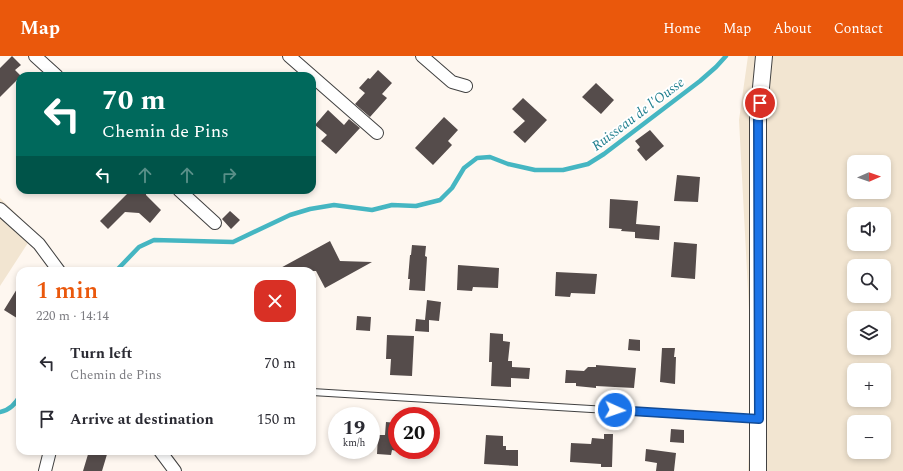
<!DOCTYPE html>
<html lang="en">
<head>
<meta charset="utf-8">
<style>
  body { margin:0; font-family:Spectral,serif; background:#f7f7f7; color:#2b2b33; height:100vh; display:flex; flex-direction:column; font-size:15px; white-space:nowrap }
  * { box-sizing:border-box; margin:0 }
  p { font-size:13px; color:#7c7c81 }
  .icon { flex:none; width:22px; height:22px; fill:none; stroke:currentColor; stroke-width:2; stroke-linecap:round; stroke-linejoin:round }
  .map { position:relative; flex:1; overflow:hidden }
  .side { position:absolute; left:16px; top:211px; width:300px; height:188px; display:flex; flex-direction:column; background:#fff; border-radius:12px; box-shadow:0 2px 6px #0003 }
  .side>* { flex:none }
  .guide { position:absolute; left:16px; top:16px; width:300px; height:122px; border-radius:12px; box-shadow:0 2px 6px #0003; background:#00695c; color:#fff; overflow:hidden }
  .needle { width:26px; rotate:88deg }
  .fabs { position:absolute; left:847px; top:99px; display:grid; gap:8px }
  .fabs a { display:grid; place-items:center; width:44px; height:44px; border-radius:8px; background:#fff; box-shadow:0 2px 6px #0003; font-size:20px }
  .speed { position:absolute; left:328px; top:351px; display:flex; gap:8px; font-size:20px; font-weight:700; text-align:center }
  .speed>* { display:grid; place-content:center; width:52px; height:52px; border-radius:50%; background:#fff; box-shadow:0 2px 6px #0003; line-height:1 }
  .speed small { font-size:10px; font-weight:400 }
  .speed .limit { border:6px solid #d22; background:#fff; color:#111 }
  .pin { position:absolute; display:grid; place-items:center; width:34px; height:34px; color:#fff; margin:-17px; border:2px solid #fff; border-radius:50%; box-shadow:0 1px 4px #0007 }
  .me { position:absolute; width:44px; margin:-22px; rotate:93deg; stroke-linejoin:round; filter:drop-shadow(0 0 3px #0008) }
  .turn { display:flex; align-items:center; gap:14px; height:84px; padding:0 20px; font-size:18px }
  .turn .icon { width:52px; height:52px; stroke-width:2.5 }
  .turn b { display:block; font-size:28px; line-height:34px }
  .lanes { display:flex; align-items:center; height:38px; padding:0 20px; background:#0003; justify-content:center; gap:20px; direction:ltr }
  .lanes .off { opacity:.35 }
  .round { display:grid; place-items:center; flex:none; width:42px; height:42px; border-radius:12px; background:#f7f7f7 }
  .headline { display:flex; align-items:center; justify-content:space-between; height:68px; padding:0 20px }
  h1 { font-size:24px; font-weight:600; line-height:30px; color:#ea580c }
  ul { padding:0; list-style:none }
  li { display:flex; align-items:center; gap:12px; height:56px; padding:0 20px }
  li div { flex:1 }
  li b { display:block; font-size:15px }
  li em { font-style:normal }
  header { display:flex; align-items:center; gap:24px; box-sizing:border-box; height:56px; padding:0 20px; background:#ea580c; color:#fff }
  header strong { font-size:19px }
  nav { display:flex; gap:22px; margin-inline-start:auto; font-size:14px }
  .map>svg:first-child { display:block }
</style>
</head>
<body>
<header>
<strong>Map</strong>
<nav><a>Home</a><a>Map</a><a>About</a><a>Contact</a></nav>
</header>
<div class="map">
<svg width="903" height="415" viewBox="0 0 903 415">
  <rect width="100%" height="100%" fill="#fef7f0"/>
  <path fill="#f2e5d1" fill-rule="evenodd" d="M 748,0 L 903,0 L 903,415 L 748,415 L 752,311 L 739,64 ZM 854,106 L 884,106 L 884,136 L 854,136 ZM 854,158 L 884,158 L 884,188 L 854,188 ZM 854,210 L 884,210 L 884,240 L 854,240 ZM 854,262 L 884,262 L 884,292 L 854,292 ZM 854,314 L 884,314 L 884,344 L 854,344 ZM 854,366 L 884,366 L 884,396 L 854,396 Z
    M 0,142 L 35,176 L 0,230 Z"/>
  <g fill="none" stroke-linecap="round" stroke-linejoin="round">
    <path stroke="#45b6c2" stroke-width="4.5" d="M 116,215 L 139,191 L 154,184 L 233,186 L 290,159 L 310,153 L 334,149 L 372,154 L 392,149 L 416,150 L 440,144 L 452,132 L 464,112 L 477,102 L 490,101 L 508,108 L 535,114 L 563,114 L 588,108 L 604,98 L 700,25 L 716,11 L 726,0
      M 0,356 C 10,354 15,348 20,340"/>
  </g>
  <path fill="#554c4b" d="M 12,0 L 21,9 L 15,14 L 21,20 L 0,41 L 0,12 Z
    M 378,14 L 392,27 L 382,38 L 387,42 L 370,61 L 355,48 L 365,37 L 359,32 L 368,22 L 370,23 Z
    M 596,27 L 614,44 L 601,58 L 582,41 Z
    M 523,42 L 547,64 L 525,87 L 513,76 L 525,65 L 512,53 Z
    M 328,54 L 344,69 L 349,63 L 360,72 L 336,98 L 321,85 L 327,79 L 315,69 Z
    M 444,61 L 458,74 L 448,85 L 452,89 L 433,109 L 415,92 Z
    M 650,74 L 664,90 L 646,105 L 637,94 L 640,91 L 635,85 Z
    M 677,119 L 700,121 L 698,146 L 674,145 Z
    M 131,134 L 146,134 L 146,139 L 161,154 L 150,167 L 139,157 L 125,156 L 108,173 L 100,165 Z
    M 610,143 L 638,145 L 636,168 L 660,170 L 659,184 L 635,182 L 635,172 L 635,176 L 621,175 L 622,173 L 609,172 Z
    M 230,155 L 240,164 L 231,173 L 222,163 Z
    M 330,185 L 340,205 L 372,206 L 325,232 L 316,215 L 275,215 Z
    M 674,186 L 697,188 L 695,223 L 671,221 Z
    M 412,189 L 426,190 L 425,200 L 427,201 L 425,235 L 409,234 L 410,223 L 408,223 L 410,199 L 411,199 Z
    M 458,209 L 499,212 L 498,232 L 473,231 L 472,235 L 457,234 Z
    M 556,216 L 597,218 L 595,238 L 571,237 L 570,241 L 555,240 Z
    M 20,228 L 20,264 L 4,254 Z
    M 427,244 L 441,246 L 439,265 L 429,264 L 429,276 L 415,275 L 416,263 L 425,264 Z
    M 357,260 L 371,261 L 370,275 L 356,274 Z
    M 490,277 L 503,278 L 503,285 L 510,286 L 508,305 L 512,305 L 512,311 L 530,312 L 529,323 L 511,322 L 511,331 L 491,330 L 492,306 L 489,306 Z
    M 387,279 L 414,280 L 412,320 L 390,319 L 391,303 L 386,303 Z
    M 629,283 L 640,284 L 640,295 L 628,294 Z
    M 662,292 L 675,292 L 674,301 L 676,301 L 675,328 L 660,326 Z
    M 596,309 L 636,312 L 634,332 L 596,330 L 596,332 L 576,330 L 576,327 L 565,327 L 566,314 L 584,315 L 588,311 L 596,311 Z
    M 386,366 L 397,367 L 397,395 L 392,394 L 391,399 L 377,398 L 378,379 L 385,379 Z
    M 671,373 L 684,374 L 684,387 L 670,386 Z
    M 604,378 L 613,378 L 612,411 L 601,411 L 601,408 L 570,406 L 571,387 L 591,388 L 592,382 L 604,383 Z
    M 486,379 L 503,380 L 503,390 L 506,390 L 506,394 L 518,394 L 518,410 L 484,408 Z
    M 646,393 L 676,397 L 674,415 L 656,415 L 657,407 L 645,405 Z
    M 89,395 L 108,395 L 102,415 L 83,415 Z"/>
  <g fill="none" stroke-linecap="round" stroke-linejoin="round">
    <defs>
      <path id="service" d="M 312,336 L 757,363"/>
      <path id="minor" d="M 35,0 L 57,20
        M 289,0 L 377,77
        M 422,0 L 452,26 L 466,30
        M 179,134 L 215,167
        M 0,153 L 39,188 L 59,215
        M 160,395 L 175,415
        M 45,415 L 50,395"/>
      <path id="tertiary" d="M 758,415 L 758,63 L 764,0"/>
    </defs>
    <use href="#service" stroke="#414141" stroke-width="8"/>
    <use href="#minor" stroke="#414141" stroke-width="14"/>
    <use href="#tertiary" stroke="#414141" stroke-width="18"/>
    <use href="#service" stroke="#fff" stroke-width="6"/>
    <use href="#minor" stroke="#fff" stroke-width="12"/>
    <use href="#tertiary" stroke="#fff" stroke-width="16"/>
  </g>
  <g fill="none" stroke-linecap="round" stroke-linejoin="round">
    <defs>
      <path id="route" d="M 615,354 L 759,363 L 758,63 L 760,47"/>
    </defs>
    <use href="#route" stroke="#114b97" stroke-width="10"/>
    <use href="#route" stroke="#1a73e8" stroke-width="7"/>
  </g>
  <g text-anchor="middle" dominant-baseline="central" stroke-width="4" stroke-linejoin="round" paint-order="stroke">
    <g font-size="14" font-style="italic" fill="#207f8e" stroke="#fff">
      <text transform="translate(638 58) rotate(-37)">Ruisseau de l'Ousse</text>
    </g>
  </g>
</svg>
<div class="fabs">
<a><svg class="needle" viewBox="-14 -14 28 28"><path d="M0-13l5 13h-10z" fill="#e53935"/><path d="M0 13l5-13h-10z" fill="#7c7c81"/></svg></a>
<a><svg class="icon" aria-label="sound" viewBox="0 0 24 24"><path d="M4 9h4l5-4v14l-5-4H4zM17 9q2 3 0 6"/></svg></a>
<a><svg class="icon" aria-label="search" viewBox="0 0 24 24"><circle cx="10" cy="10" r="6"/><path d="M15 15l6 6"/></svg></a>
<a><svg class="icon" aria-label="layers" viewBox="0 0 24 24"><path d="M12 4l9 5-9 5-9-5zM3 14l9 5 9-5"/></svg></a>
<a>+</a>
<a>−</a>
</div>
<div class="speed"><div>19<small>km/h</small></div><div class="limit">20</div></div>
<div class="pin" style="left:760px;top:47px;background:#d93025"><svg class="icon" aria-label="arrive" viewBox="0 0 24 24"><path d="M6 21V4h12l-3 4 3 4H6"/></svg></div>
<svg class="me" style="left:615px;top:354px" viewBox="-20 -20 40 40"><circle r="17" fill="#1a73e8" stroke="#fff" stroke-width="3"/><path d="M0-11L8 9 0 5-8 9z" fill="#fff"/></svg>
<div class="guide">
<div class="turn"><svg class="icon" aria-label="left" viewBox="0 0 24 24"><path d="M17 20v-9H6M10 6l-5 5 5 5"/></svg><div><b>70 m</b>Chemin de Pins</div></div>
<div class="lanes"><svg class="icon" aria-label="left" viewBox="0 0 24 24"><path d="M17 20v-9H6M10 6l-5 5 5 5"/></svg><svg class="icon off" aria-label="ahead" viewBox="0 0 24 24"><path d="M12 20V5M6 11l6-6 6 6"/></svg><svg class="icon off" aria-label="ahead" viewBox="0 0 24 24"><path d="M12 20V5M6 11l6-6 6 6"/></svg><svg class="icon off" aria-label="right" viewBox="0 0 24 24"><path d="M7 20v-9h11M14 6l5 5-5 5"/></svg></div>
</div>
<section class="side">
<div class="headline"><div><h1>1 min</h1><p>220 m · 14:14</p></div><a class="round" style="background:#d93025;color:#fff"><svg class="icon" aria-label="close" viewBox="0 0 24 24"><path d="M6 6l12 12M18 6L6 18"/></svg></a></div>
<ul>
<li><svg class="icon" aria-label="left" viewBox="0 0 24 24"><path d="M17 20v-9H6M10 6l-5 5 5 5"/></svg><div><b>Turn left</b><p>Chemin de Pins</p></div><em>70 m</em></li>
<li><svg class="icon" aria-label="arrive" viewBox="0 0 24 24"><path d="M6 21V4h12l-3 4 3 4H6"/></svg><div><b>Arrive at destination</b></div><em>150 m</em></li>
</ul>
</section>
</div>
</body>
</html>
